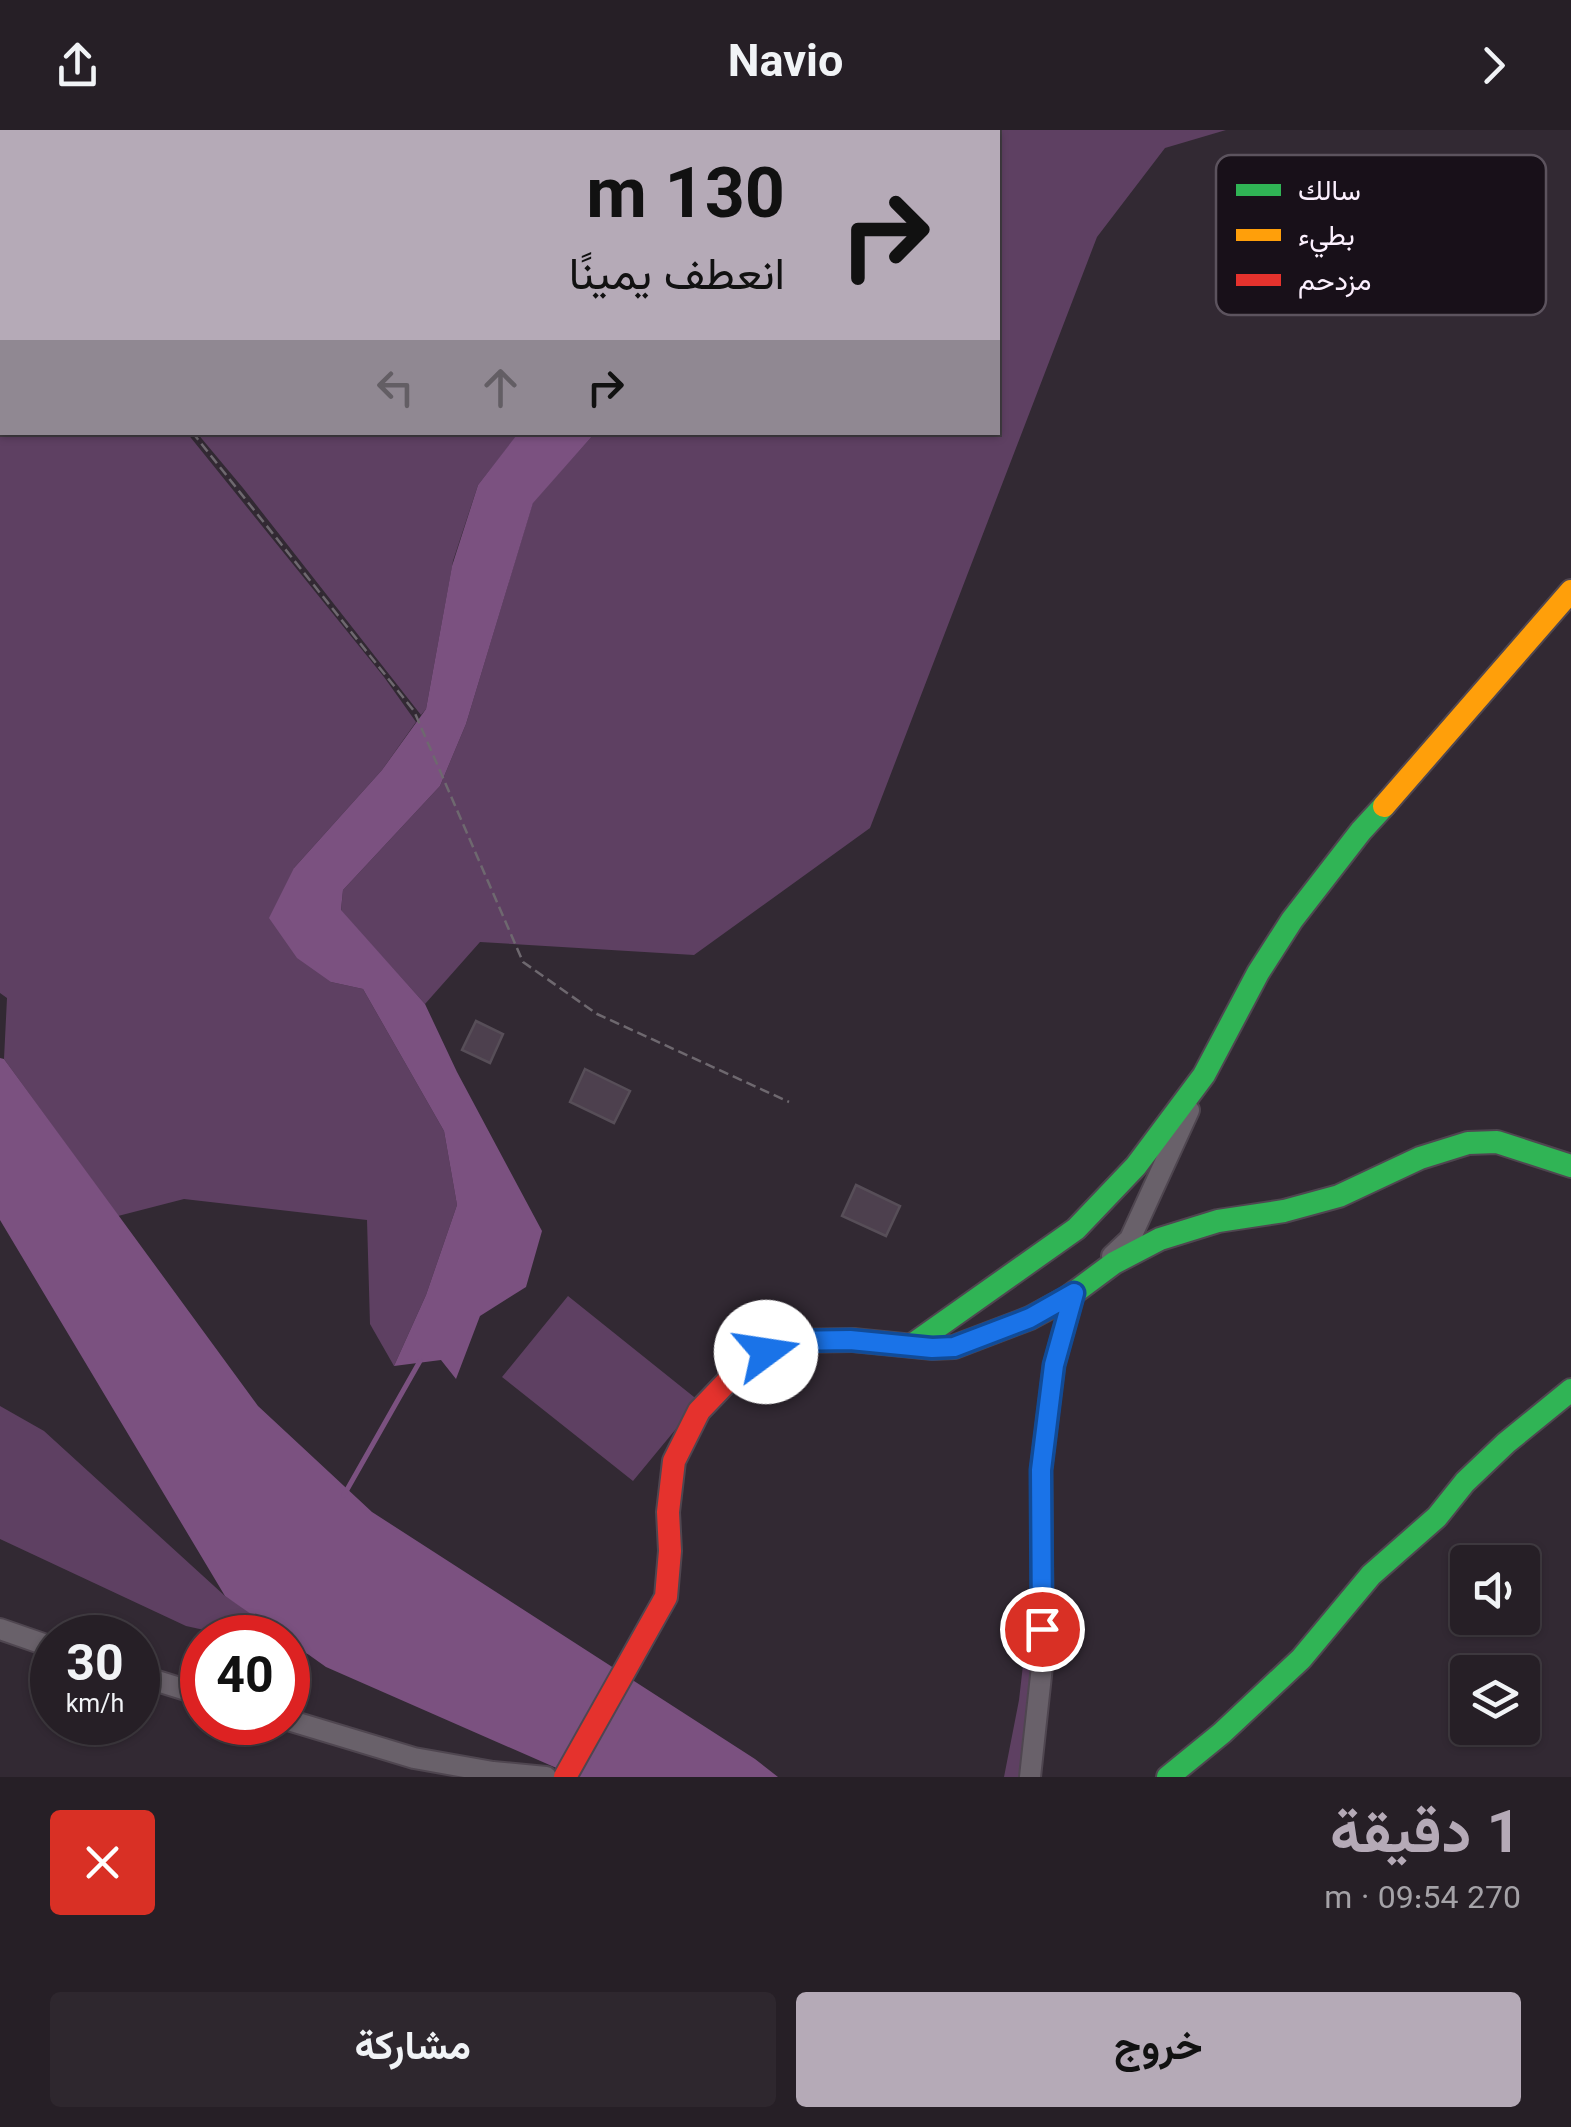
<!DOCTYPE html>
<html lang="ar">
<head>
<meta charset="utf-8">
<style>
  body { margin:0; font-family:Georgia,Vazirmatn,serif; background:#2e272e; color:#f1f3f6; direction:rtl; height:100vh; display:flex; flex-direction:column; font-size:38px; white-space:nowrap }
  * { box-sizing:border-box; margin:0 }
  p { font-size:32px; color:#a4a2a7 }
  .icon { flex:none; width:55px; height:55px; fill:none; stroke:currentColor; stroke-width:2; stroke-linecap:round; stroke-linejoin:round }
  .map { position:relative; height:1647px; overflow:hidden; direction:ltr }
  .details { display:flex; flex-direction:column; background:#261f26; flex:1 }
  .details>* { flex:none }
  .hud { position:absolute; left:0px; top:0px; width:1000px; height:305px; box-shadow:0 2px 8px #0004,0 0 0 2px #423d43; direction:rtl; background:#b5aab7; color:#111; overflow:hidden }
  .controls { position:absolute; left:1450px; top:1415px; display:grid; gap:20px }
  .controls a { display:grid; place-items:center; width:90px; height:90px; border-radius:10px; background:#261f26; box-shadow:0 2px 8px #0004,0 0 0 2px #423d43; font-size:50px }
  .speed { position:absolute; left:30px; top:1485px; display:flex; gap:20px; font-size:50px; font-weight:700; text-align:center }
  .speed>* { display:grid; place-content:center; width:130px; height:130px; border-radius:50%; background:#261f26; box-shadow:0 2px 8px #0004,0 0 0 2px #423d43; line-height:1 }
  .speed small { font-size:25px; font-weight:400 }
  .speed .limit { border:15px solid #d22; background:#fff; color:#111 }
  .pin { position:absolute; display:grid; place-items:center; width:85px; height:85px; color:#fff; margin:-42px; border:5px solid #fff; border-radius:50%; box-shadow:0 2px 10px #0007 }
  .me { position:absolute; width:110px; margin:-55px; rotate:76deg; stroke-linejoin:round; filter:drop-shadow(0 0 8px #0008) }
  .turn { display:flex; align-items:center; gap:35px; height:210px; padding:0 50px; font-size:45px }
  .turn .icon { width:130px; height:130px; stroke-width:2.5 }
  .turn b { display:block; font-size:70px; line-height:85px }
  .lanes { display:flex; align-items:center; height:95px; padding:0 50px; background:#0003; justify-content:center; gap:50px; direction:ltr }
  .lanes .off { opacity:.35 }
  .round { display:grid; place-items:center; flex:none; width:105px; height:105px; border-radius:10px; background:#2e272e }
  .overview { display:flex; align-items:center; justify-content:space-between; height:170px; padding:0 50px }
  h1 { font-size:60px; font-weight:700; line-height:75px; color:#b5aab7 }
  .button { display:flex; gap:20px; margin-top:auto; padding:20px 50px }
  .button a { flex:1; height:115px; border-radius:10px; background:#b5aab7; color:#111; font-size:40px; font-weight:700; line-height:115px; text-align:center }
  .button a+a { background:#2e272e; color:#f1f3f6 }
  header { display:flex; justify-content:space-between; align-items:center; height:130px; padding:0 50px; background:#261f26; font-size:45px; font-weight:700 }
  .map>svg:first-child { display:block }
</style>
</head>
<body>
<header><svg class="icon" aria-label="forward" viewBox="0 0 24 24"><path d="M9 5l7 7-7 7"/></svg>Navio<svg class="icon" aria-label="share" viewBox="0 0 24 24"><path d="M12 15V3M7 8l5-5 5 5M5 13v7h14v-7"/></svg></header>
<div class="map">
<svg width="1571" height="1647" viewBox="0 0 1571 1647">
  <rect width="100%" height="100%" fill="#322933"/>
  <path fill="#5e4062" d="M 170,0 L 729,0 L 729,2 L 168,2 Z
    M 799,0 L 1226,0 L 1165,18 L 1097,107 L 870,698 L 694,825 L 480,812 L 425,874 L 341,781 L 343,760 L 440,656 L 466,594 L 533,372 L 595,303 L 998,302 L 998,2 L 800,2 Z
    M 2,163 L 2,302 L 187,303 L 384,547 L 416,592 L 382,640 L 294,738 L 331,852 L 363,859 L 444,1001 L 457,1075 L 426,1165 L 394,1236 L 370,1194 L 367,1090 L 184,1069 L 118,1086 L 4,929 L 7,868 L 0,863 L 0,166 Z
    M 197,303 L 519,303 L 478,355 L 453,431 L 426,579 L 421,585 L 243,358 Z
    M 568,1166 L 699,1271 L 633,1351 L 502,1247 Z
    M 0,1276 L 44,1301 L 225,1466 L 324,1528 L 288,1519 L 288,1508 L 236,1507 L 186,1496 L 0,1409 Z
    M 1027,1500 L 1041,1527 L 1027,1647 L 1004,1647 L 1019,1570 Z"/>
  <path fill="#7b5180" d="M 519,302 L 595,303 L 533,373 L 466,594 L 440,656 L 343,760 L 341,780 L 425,874 L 457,942 L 542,1101 L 526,1157 L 480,1186 L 456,1249 L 441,1230 L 394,1236 L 426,1165 L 457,1075 L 444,1001 L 363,859 L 331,852 L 297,828 L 269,788 L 294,738 L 382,640 L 426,579 L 452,436 L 478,355 Z
    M 0,928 L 4,929 L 258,1276 L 372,1382 L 755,1629 L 778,1647 L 577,1647 L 326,1537 L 288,1510 L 288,1508 L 284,1507 L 225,1466 L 0,1090 Z"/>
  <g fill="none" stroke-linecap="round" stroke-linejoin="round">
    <path stroke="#7b5180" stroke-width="5" d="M 344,1365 L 420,1231"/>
  </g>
  <path fill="#4d404e" stroke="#574e58" stroke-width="2.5" d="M 476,891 L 503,904 L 490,933 L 462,920 Z
    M 585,939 L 630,961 L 614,993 L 570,972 Z
    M 856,1055 L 900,1076 L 886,1106 L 842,1086 Z"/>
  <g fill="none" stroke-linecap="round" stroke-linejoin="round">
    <defs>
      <path id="street" d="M 1112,1126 L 1130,1109 L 1189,980
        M 0,1499 L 52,1517
        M 138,1545 L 202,1565
        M 288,1590 L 414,1628 L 493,1642 L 546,1647
        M 1030,1647 L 1043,1527 L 1041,1340 L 1054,1235 L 1074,1163 L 1077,1160"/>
      <path id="fast" d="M 853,1210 L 933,1218 L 954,1217 L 1030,1188 L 1067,1168 L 1114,1133 L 1160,1109 L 1218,1091 L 1284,1081 L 1339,1066 L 1420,1028 L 1468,1013 L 1497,1012 L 1571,1036
        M 912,1215 L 1076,1099 L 1136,1036 L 1204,945 L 1258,843 L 1292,790 L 1361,701 L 1384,676
        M 1168,1647 L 1222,1603 L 1301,1529 L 1371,1445 L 1437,1387 L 1465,1352 L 1506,1313 L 1571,1260"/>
      <path id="slow" d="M 1384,676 L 1571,461"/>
      <path id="jam" d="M 565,1647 L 666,1467 L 670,1421 L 668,1382 L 674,1331 L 699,1281 L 745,1233 L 788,1211 L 853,1210"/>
    </defs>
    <use href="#street" stroke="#4f4650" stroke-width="24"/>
    <use href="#fast" stroke="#4f4650" stroke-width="26"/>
    <use href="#slow" stroke="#4f4650" stroke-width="26"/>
    <use href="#jam" stroke="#4f4650" stroke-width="26"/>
    <path stroke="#6e686f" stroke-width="2.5" stroke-dasharray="10 5" stroke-linecap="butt" d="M 162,2 L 165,0
      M 0,28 L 2,32
      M 0,160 L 2,158
      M 192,302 L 414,581 L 523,832 L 597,884 L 789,972"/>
    <use href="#street" stroke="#69616a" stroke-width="20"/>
    <use href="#fast" stroke="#30b455" stroke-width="22"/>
    <use href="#slow" stroke="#ff9f0a" stroke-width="22"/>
    <use href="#jam" stroke="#e5322d" stroke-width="22"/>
  </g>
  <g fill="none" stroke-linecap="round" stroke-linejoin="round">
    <defs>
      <path id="route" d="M 766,1222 L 788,1211 L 850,1210 L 932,1218 L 954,1217 L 1030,1188 L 1074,1163 L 1054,1235 L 1041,1340 L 1042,1499"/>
    </defs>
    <use href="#route" stroke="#114b97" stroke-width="25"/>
    <use href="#route" stroke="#1a73e8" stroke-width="18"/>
  </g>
  <rect x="1216" y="25" width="330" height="160" rx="15" fill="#181019" stroke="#5c535e" stroke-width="2.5"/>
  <rect x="1236" y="54" width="45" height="12" fill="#30b455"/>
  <rect x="1236" y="99" width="45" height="12" fill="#ff9f0a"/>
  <rect x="1236" y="144" width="45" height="12" fill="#e5322d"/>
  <g font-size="28" fill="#fcf0fe">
    <text x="1298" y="70">سالك</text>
    <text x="1298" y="115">بطيء</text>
    <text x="1298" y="160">مزدحم</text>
  </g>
</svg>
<div class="controls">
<a><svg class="icon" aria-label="sound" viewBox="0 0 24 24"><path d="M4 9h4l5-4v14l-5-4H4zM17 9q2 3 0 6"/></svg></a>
<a><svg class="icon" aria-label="layers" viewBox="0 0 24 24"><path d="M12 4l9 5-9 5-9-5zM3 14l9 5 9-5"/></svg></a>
</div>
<div class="speed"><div>30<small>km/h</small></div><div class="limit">40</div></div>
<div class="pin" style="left:1042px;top:1499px;background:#d93025"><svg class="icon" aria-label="arrive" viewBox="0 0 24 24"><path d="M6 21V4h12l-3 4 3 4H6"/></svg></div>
<svg class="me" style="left:766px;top:1222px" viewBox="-20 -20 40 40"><circle r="19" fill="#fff"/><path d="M0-13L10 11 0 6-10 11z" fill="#1a73e8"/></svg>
<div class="hud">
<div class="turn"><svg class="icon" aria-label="right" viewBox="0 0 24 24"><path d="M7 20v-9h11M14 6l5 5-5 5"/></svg><div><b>130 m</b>انعطف يمينًا</div></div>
<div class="lanes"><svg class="icon off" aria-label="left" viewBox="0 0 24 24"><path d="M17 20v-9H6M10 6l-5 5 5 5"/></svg><svg class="icon off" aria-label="ahead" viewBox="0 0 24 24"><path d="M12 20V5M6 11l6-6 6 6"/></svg><svg class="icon" aria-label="right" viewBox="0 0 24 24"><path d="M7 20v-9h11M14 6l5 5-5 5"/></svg></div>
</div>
</div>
<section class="details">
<div class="overview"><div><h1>1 دقيقة</h1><p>270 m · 09:54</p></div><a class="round" style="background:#d93025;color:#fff"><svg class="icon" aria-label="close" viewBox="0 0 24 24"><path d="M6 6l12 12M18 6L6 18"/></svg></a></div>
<div class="button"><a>خروج</a><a>مشاركة</a></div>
</section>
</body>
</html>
